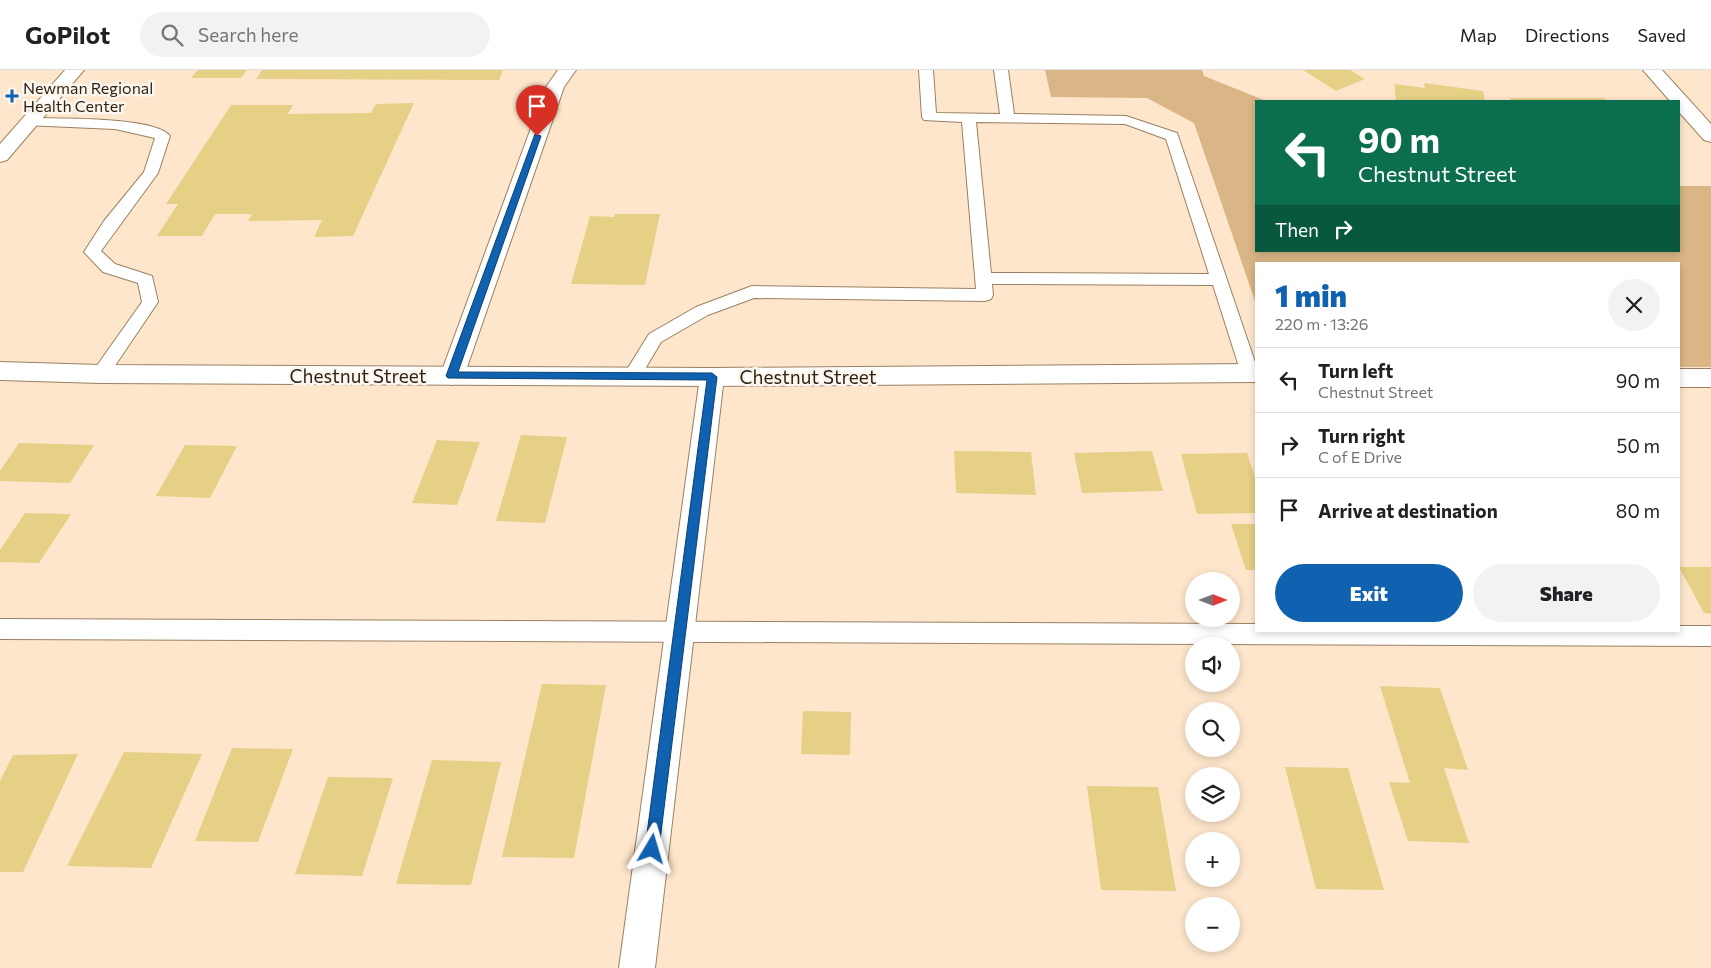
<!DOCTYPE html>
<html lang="en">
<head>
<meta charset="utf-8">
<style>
  body { margin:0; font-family:Commissioner,sans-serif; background:#f2f2f2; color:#202124; height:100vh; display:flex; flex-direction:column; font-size:19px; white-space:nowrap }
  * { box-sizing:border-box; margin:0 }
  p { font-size:16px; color:#757577 }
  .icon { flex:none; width:28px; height:28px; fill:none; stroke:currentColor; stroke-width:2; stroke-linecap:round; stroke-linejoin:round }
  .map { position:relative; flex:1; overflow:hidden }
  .drawer { position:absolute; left:1255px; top:192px; width:425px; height:370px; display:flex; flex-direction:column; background:#fff; border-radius:0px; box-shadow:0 2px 8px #0003 }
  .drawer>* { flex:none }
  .top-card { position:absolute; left:1255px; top:30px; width:425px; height:152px; border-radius:0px; box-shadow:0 2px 8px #0003; background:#0b6e4f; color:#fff; overflow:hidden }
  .needle { width:32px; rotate:90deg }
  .tools { position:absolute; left:1185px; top:502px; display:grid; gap:10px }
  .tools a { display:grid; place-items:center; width:55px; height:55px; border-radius:50%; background:#fff; box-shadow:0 2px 8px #0003; font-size:25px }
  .pin { position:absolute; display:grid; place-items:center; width:42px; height:42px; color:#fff; margin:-51px -21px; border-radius:50% 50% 50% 0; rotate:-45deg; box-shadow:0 0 5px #0007 }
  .pin .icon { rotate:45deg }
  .me { position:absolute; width:55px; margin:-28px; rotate:7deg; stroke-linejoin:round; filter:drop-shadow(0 0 4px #0008) }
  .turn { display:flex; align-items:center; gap:18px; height:105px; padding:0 20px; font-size:22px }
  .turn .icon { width:65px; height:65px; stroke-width:2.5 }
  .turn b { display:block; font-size:35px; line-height:42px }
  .then { display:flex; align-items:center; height:48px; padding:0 20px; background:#0003; gap:10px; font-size:19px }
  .round { display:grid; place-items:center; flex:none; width:52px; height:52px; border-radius:26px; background:#f2f2f2 }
  .overview { display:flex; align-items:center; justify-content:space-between; height:85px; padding:0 20px }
  h1 { font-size:30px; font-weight:800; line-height:38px; color:#1062b0 }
  .primary-button { display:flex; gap:10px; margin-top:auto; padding:10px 20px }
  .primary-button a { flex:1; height:58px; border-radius:30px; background:#1062b0; color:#fff; font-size:20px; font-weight:800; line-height:58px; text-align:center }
  .primary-button a+a { background:#f2f2f2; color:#202124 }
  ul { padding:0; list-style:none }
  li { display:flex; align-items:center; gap:15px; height:65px; padding:0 20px; border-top:1px solid #e0e0e0 }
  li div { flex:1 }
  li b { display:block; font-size:19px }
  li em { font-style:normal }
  header { display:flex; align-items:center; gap:30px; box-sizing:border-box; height:70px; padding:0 25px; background:#fff; border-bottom:1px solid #e0e0e0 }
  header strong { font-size:24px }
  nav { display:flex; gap:28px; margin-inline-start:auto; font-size:18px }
  .search { width:350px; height:45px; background:#f2f2f2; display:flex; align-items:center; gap:12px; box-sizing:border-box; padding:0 18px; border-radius:28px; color:#757577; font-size:19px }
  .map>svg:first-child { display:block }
</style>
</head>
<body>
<header>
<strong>GoPilot</strong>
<div class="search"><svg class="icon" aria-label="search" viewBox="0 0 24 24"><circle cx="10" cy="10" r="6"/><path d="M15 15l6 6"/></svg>Search here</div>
<nav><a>Map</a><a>Directions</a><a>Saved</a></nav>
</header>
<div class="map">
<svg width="1711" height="898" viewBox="0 0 1711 898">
  <rect width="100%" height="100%" fill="#fde6cb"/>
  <path fill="#dab585" d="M 1045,0 L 1202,0 L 1204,6 L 1266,31 L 1256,31 L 1256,181 L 1679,181 L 1679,116 L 1711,116 L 1711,297 L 1679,297 L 1679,194 L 1256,194 L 1256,234 L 1194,53 L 1147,28 L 1051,27 Z"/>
  <path fill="#e6d086" d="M 198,0 L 247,0 L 241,8 L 191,8 Z
    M 262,0 L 503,0 L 499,10 L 256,9 Z
    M 1303,0 L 1350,0 L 1365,9 L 1336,21 Z
    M 1424,13 L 1483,21 L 1485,31 L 1396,31 L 1394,14 L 1425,18 Z
    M 1510,28 L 1604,28 L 1606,31 L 1512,31 Z
    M 414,33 L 353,166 L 314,167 L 322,150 L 248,151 L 252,144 L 215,144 L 202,166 L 157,166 L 178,134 L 166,134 L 231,35 L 293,35 L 288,44 L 371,43 L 376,34 Z
    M 615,144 L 660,144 L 645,215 L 571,214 L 590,146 L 614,147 Z
    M 521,365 L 567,367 L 545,453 L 496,451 Z
    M 437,370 L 480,372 L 457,435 L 412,433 Z
    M 19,373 L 94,375 L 70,413 L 0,411 L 0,401 Z
    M 185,375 L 237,376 L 210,428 L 156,426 Z
    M 954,381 L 1031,382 L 1036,425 L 956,423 Z
    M 1152,381 L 1163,421 L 1082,423 L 1074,383 Z
    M 1247,383 L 1256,411 L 1256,443 L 1197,444 L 1181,384 Z
    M 25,443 L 71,444 L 39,493 L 0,492 L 0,480 Z
    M 1231,454 L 1256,454 L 1256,500 L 1246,500 Z
    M 1679,497 L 1711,497 L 1711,544 L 1704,543 Z
    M 542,614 L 606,615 L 574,788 L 502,787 Z
    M 1380,616 L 1440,618 L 1468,700 L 1444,698 L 1469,773 L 1408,771 L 1389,712 L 1410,713 Z
    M 803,641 L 851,642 L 850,685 L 801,684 Z
    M 232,678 L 293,679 L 258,772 L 195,771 Z
    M 124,682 L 202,684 L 151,798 L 67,796 Z
    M 78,684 L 23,802 L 0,802 L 0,711 L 13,685 Z
    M 432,690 L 501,692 L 471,815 L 396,814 Z
    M 1285,697 L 1348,698 L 1384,820 L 1316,819 Z
    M 328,707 L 393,708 L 362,806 L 295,804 Z
    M 1087,716 L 1158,717 L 1176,821 L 1101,820 Z"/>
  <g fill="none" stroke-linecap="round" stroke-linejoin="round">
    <defs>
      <path id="service" d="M 919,0 L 933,0 L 936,43 L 1000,44 L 994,0 L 1008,0 L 1014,44 L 1126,46 L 1177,63 L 1256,295 L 1256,308 L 1250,310 L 1244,308 L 1241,303 L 1213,215 L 992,214 L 993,225 L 991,229 L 985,231 L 754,228 L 708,245 L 661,272 L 638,311 L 632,313 L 626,311 L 623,306 L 649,264 L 696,237 L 752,216 L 976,219 L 962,52 L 924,50 L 922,47 ZM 976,52 L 1125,54 L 1166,69 L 1209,204 L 991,203 Z
        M 29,48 C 55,49 155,46 170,66 L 158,103 L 101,181 L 115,194 L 152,206 L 158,232 L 106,309 L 100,311 L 94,309 L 91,304 L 142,232 L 138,213 L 103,202 L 84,182 L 104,151 L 144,102 L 155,68 L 115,59 L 24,55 L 22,52 L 24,49 Z
        M 0,549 L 1256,554 L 1256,561 L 1679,561 L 1679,556 L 1711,556 L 1711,576 L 0,569 Z"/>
      <path id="minor" d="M 558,0 L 576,0 L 564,17 L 464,306 L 461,312 L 452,315 L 443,312 L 440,306 L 546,17 Z
        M 712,298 L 721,301 L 724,307 L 655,898 L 619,898 L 700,307 L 703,301 Z"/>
      <path id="tertiary" d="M 1643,0 L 1662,0 L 1711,54 L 1711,72 L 1704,70 L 1679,42 L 1679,31 L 1670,31 Z
        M 0,292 L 100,295 L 712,298 L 1256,294 L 1256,312 L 712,316 L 100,313 L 0,310 Z
        M 1679,299 L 1711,299 L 1711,317 L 1679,317 Z"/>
      <path id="secondary" d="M 65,0 L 84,0 L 7,90 L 0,92 L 0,74 Z"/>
    </defs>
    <use href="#service" stroke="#998060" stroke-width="2"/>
    <use href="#minor" stroke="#998060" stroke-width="2"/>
    <use href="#tertiary" stroke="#998060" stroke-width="2"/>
    <use href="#secondary" stroke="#998060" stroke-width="2"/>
    <use href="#service" fill="#fff" fill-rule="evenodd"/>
    <use href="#minor" fill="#fff" fill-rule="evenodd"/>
    <use href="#tertiary" fill="#fff" fill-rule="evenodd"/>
    <use href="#secondary" fill="#fff" fill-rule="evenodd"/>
  </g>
  <path fill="#1062b0" stroke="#0a4072" d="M 535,64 L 541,66 L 458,302 L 712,303 L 717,307 L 659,779 L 657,784 L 652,786 L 647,784 L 645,779 L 707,310 L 448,308 L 446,306 Z"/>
  <path fill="#1062b0" stroke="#fcf6ef" stroke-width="2" d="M9.5 18.5h5v5h5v5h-5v5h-5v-5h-5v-5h5z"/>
  <g text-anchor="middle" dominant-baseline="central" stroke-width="5" stroke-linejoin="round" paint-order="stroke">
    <g font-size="16" fill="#291f12" stroke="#fcf6ef" text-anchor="start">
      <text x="23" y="17">Newman Regional<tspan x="23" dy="18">Health Center</tspan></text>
    </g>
    <g font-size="19" fill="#291f12" stroke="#fcf6ef">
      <text x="358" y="305">Chestnut Street</text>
      <text x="808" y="306">Chestnut Street</text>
    </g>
  </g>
</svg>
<div class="tools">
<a><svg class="needle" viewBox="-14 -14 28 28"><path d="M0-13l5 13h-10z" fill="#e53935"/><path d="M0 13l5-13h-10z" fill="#757577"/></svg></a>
<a><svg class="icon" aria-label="sound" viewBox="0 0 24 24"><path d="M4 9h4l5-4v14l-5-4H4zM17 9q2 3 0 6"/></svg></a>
<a><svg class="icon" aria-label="search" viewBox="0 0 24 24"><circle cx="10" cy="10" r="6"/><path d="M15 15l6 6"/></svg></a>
<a><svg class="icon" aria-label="layers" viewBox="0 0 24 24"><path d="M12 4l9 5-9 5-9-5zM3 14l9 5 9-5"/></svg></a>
<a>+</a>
<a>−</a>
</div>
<div class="pin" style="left:537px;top:66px;background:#d93025"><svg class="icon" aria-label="arrive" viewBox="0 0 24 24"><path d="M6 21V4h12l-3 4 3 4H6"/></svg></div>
<svg class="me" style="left:652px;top:779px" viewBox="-20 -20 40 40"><path d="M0-17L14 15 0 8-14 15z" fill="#1062b0" stroke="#fff" stroke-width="4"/></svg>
<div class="top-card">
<div class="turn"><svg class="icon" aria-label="left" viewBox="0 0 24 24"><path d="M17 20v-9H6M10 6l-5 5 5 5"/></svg><div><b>90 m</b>Chestnut Street</div></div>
<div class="then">Then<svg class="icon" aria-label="right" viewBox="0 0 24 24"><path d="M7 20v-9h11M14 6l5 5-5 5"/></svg></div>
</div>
<section class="drawer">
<div class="overview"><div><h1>1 min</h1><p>220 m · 13:26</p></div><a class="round"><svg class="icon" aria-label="close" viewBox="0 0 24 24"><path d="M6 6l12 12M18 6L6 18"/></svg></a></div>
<ul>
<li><svg class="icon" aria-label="left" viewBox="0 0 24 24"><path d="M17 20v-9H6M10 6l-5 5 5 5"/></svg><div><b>Turn left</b><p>Chestnut Street</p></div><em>90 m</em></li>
<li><svg class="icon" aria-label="right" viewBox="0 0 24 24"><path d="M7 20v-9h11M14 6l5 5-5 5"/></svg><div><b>Turn right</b><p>C of E Drive</p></div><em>50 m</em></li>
<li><svg class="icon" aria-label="arrive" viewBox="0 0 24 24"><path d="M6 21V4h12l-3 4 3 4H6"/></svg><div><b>Arrive at destination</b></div><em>80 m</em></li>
</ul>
<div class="primary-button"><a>Exit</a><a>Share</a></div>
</section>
</div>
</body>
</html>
